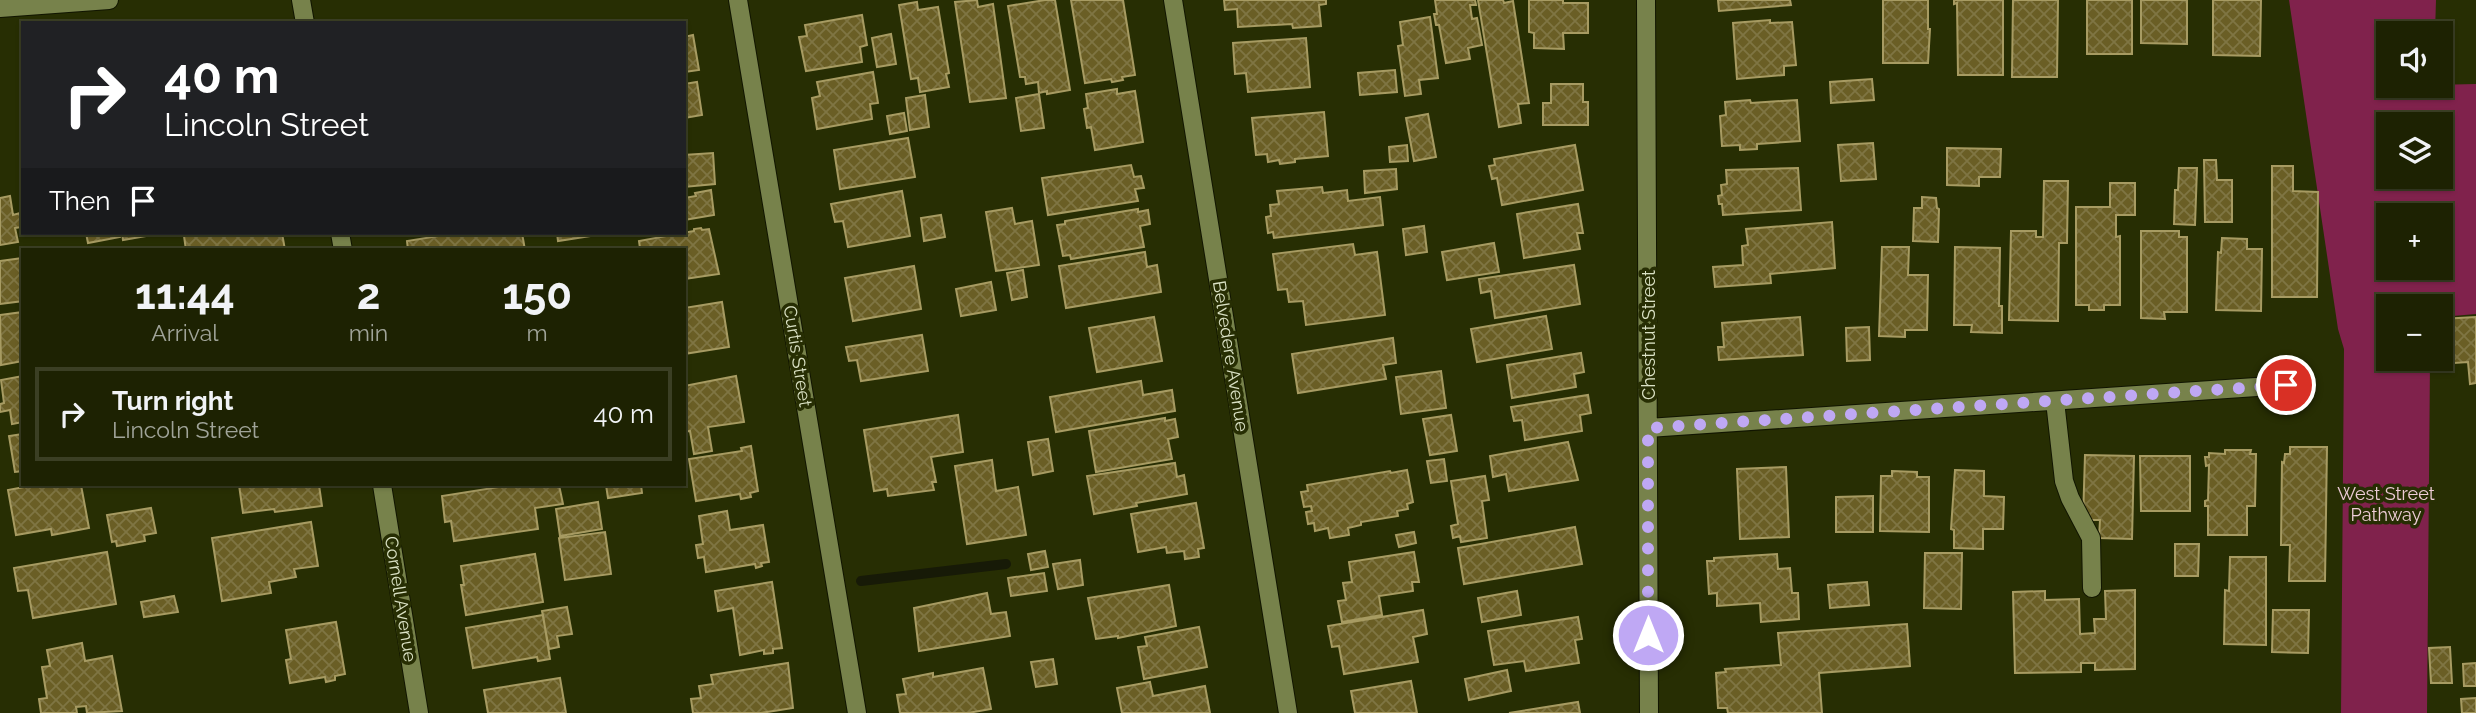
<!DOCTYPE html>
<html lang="en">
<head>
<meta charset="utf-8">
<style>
  body { margin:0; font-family:Raleway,sans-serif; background:#2a2f11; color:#f1f3f6; height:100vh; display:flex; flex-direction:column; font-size:26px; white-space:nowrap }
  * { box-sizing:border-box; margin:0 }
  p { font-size:23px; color:#a0a499 }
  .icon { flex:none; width:38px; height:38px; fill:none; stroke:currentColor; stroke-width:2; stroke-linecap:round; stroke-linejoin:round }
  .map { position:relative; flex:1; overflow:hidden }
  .sheet { position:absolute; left:21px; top:248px; width:665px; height:238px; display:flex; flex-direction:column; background:#1d2202; border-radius:0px; box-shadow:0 2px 5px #0004,0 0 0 2px #3b3f24 }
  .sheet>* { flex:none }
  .guide { position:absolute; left:21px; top:21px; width:665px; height:214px; border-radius:0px; box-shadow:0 2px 5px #0004,0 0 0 2px #3b3f24; background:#202124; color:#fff; overflow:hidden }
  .buttons { position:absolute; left:2376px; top:21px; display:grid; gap:14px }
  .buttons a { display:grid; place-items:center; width:77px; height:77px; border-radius:0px; background:#1d2202; box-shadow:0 2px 5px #0004,0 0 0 2px #3b3f24; font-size:35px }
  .pin { position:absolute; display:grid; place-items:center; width:60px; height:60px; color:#fff; margin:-30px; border:4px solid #fff; border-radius:50%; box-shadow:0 2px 7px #0007 }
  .me { position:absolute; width:77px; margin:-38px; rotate:0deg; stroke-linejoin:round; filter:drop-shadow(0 0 5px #0008) }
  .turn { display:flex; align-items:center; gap:24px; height:147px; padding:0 28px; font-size:32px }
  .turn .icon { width:91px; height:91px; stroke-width:2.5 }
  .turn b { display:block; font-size:49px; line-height:60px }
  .then { display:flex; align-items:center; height:66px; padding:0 28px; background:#0003; gap:14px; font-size:26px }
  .eta { display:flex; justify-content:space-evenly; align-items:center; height:119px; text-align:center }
  .eta b { font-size:42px; font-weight:700; line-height:49px }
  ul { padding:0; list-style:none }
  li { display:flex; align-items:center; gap:21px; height:94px; margin:0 14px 10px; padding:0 14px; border:4px solid #3b3f24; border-radius:0px }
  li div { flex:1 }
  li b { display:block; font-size:26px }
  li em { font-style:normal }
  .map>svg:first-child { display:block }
</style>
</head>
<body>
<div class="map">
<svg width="2476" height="713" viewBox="0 0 2476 713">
  <defs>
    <pattern id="building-cross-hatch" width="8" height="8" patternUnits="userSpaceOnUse" patternTransform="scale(1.75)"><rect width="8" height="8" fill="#6a5e25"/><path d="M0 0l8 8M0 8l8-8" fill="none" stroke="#7f7543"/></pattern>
  </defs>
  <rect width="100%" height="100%" fill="#272e03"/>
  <path fill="#80224c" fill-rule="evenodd" d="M 2289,0 L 2436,0 L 2435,33 L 2389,33 L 2389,86 L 2476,84 L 2476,314 L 2441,317 L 2441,306 L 2389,306 L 2389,359 L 2430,359 L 2427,713 L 2341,713 L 2344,349 L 2338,329 ZM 2389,124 L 2441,124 L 2441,177 L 2389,177 ZM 2389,215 L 2441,215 L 2441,268 L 2389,268 Z"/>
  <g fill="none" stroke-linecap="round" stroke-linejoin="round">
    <path stroke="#171a07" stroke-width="10" d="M 861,581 L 1006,564"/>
  </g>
  <path fill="url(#building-cross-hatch)" stroke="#a79b62" stroke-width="2" d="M 977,0 L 978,7 L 993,4 L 1006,98 L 970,102 L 955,2 Z
    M 1045,0 L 1055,0 L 1070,90 L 1047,94 L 1047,91 L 1039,93 L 1038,82 L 1026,84 L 1025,77 L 1020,77 L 1008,6 Z
    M 1071,0 L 1123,0 L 1135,75 L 1122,77 L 1123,80 L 1112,82 L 1111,79 L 1085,83 Z
    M 1224,0 L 1326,0 L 1326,4 L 1319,5 L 1321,26 L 1293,28 L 1292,24 L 1238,27 L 1237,9 L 1225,10 Z
    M 1435,0 L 1475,0 L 1476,5 L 1470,5 L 1472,19 L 1477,18 L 1482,45 L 1468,48 L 1470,59 L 1446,63 L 1439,25 L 1436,25 L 1434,14 L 1437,14 Z
    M 1478,0 L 1503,0 L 1504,3 L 1513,1 L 1529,103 L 1518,104 L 1521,123 L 1499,127 Z
    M 1529,0 L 1563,0 L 1563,3 L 1588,3 L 1588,33 L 1563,33 L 1564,49 L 1534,48 L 1534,33 L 1529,32 Z
    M 1718,0 L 1790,0 L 1791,5 L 1719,11 Z
    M 1883,0 L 1928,0 L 1928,29 L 1930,29 L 1928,63 L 1883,63 Z
    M 1954,0 L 2003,0 L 2003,75 L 1958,75 L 1957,3 L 1954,4 Z
    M 2013,0 L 2058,0 L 2057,77 L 2012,77 Z
    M 2087,0 L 2132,0 L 2132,54 L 2087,54 Z
    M 2141,0 L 2187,0 L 2187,44 L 2141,43 Z
    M 2213,0 L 2261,0 L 2260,56 L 2213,55 Z
    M 917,2 L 918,10 L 938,7 L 949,73 L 946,74 L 949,87 L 920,92 L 918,78 L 911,79 L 899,5 Z
    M 862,15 L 867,45 L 860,47 L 862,62 L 806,71 L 799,37 L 807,36 L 805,25 Z
    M 1430,17 L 1438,78 L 1419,80 L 1421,94 L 1405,96 L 1398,46 L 1403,45 L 1400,22 Z
    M 1770,20 L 1770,23 L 1792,22 L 1796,65 L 1784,66 L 1784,75 L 1737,79 L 1733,23 Z
    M 891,34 L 896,64 L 877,67 L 872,38 Z
    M 693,35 L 699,70 L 684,72 L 684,37 Z
    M 1306,38 L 1310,87 L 1248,92 L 1246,73 L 1235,74 L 1233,43 Z
    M 1395,70 L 1397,92 L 1360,95 L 1358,73 Z
    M 873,72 L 878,103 L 870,104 L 872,119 L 817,129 L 812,98 L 820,96 L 817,82 Z
    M 1872,79 L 1874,100 L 1831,103 L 1830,82 Z
    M 697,82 L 702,115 L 684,118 L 684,84 Z
    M 1551,84 L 1583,84 L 1583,102 L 1588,102 L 1588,125 L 1543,125 L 1543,103 L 1551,103 Z
    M 1117,89 L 1117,94 L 1135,91 L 1143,142 L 1095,150 L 1091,127 L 1087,128 L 1084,109 L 1088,108 L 1086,94 Z
    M 1039,94 L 1044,128 L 1021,131 L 1016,98 Z
    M 925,95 L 929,127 L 910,130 L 906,98 Z
    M 1750,100 L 1751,103 L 1797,100 L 1800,141 L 1757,144 L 1757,149 L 1740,150 L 1740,145 L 1722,146 L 1720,116 L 1726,115 L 1725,102 Z
    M 1324,112 L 1328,156 L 1295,159 L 1295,162 L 1280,164 L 1279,160 L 1268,162 L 1267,154 L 1256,155 L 1252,118 Z
    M 904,113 L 907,131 L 890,134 L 887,116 Z
    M 1428,114 L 1436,157 L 1414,161 L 1406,118 Z
    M 908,138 L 915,177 L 840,189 L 834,150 Z
    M 1873,143 L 1876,179 L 1841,181 L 1838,145 Z
    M 1407,145 L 1408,161 L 1390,162 L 1389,147 Z
    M 1575,145 L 1583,190 L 1502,205 L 1497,178 L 1492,179 L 1489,166 L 1495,165 L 1494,159 Z
    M 1947,148 L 2001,149 L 2000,177 L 1979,177 L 1979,186 L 1947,185 Z
    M 713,153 L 715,184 L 684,187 L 684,155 Z
    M 2204,160 L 2216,160 L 2217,180 L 2232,180 L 2232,222 L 2205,222 Z
    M 1131,165 L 1134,177 L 1141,176 L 1144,188 L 1135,189 L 1138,201 L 1048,215 L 1042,178 Z
    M 2272,166 L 2293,166 L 2293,191 L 2318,192 L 2317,297 L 2272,297 Z
    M 1798,168 L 1801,210 L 1723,215 L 1722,204 L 1719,204 L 1718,196 L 1722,195 L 1721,185 L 1727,184 L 1726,170 Z
    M 2179,168 L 2197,168 L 2195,225 L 2174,224 L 2175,190 L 2178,190 Z
    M 1396,169 L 1397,189 L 1365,193 L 1364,171 Z
    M 2044,181 L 2068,181 L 2067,243 L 2059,243 L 2058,321 L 2009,320 L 2011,231 L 2036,231 L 2036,237 L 2043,237 Z
    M 2110,183 L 2135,183 L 2135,215 L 2116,215 L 2116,237 L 2120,236 L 2120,305 L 2104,305 L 2104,310 L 2089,310 L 2089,305 L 2076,305 L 2076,207 L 2110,207 Z
    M 1322,187 L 1323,193 L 1347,190 L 1348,201 L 1380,197 L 1383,225 L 1274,238 L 1273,232 L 1268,233 L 1266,217 L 1271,216 L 1270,205 L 1279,204 L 1277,191 Z
    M 711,190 L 714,215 L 684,220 L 684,198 L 696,196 L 695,193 Z
    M 902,191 L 910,236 L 848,247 L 843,221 L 835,222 L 831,204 Z
    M 10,196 L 13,215 L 20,213 L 22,227 L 15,228 L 18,242 L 0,245 L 0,198 Z
    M 1922,197 L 1936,198 L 1937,208 L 1939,209 L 1938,242 L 1913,241 L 1914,208 L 1922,208 Z
    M 1578,204 L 1583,233 L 1577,233 L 1580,249 L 1524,258 L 1517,214 Z
    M 1012,208 L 1015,224 L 1032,221 L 1039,265 L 996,271 L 986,212 Z
    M 1138,209 L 1138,212 L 1148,210 L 1150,224 L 1140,226 L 1144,247 L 1071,259 L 1070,255 L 1063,256 L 1057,225 L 1065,224 L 1065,221 Z
    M 941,215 L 945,237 L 924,241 L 921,218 Z
    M 1832,222 L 1835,268 L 1770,274 L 1771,283 L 1715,287 L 1713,267 L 1743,265 L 1742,246 L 1748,245 L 1746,229 Z
    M 1424,226 L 1427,252 L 1406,255 L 1403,229 Z
    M 701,228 L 702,230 L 709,229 L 719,274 L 684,279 L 684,250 L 626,250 L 640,248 L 639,241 L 694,231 L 694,229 Z
    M 2141,231 L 2179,231 L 2179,237 L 2187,237 L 2187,312 L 2164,312 L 2165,319 L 2141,318 Z
    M 86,233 L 120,233 L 120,237 L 88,243 Z
    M 122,233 L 158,233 L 158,234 L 123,240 Z
    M 204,233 L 282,233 L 285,250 L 186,250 L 184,236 Z
    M 457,233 L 522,233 L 525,250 L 408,250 L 407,241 Z
    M 557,233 L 590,233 L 591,236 L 558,241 Z
    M 2222,238 L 2247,239 L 2247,249 L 2262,249 L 2261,311 L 2216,310 L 2218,252 L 2221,253 Z
    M 1494,243 L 1499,272 L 1447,280 L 1442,252 Z
    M 1353,244 L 1355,255 L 1377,252 L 1385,315 L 1306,325 L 1303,301 L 1289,302 L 1287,289 L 1278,290 L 1273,254 Z
    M 1882,247 L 1909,247 L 1908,275 L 1928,275 L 1927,330 L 1905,330 L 1905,337 L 1879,336 Z
    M 1955,247 L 2000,248 L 1999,306 L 2002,306 L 2002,333 L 1971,332 L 1972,325 L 1954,325 Z
    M 1145,252 L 1147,267 L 1157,265 L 1161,292 L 1066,308 L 1059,266 Z
    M 23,258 L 23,301 L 0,304 L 0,261 Z
    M 1574,265 L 1580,304 L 1495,318 L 1491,291 L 1481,293 L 1479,279 Z
    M 914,266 L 921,309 L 853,321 L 845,278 Z
    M 1023,270 L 1027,297 L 1012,300 L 1007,273 Z
    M 991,282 L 996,310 L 961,316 L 956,289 Z
    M 722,302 L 729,347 L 684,354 L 684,308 Z
    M 23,312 L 23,361 L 1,365 L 0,315 Z
    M 1546,316 L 1552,349 L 1477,362 L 1471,329 Z
    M 1154,317 L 1162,361 L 1097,372 L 1089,328 Z
    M 1800,317 L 1803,355 L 1719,360 L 1718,347 L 1724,347 L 1722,323 Z
    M 2476,317 L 2476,383 L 2470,384 L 2468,362 L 2440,364 L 2441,319 Z
    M 1869,327 L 1870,360 L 1847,361 L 1846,328 Z
    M 922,335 L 928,371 L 861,381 L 857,360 L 849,361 L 846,347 Z
    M 1393,338 L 1396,363 L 1383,365 L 1386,379 L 1298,393 L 1292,354 Z
    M 1581,353 L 1584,372 L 1574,374 L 1576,387 L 1512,398 L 1507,365 Z
    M 1441,371 L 1446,408 L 1401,414 L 1396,377 Z
    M 23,376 L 23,422 L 12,424 L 10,410 L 0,412 L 0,404 L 4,403 L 1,380 Z
    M 736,376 L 744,422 L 708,427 L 712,451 L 694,454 L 690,431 L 684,432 L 684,386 Z
    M 1141,381 L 1143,395 L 1172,390 L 1175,411 L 1056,432 L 1050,397 Z
    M 1588,395 L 1591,413 L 1580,415 L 1582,431 L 1525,440 L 1522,420 L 1514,421 L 1511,407 Z
    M 958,415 L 963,452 L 931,457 L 936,482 L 932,482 L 934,490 L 888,496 L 887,489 L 874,491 L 864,430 Z
    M 1451,415 L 1457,451 L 1430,455 L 1423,419 Z
    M 1165,418 L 1165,421 L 1175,419 L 1178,437 L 1168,439 L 1172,459 L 1096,472 L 1089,431 Z
    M 23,434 L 23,471 L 15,472 L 9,436 Z
    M 1048,439 L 1053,471 L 1033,475 L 1028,442 Z
    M 1568,442 L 1578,480 L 1509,491 L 1506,474 L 1493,477 L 1490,456 Z
    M 751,446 L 758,491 L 750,493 L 751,497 L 741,499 L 740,494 L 696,501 L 689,459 L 742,451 L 741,448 Z
    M 2290,447 L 2327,447 L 2325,581 L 2289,581 L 2290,545 L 2281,545 L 2282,462 L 2284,463 L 2285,454 L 2290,454 Z
    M 2225,450 L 2251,450 L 2250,454 L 2256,454 L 2255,506 L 2247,506 L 2247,535 L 2208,535 L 2208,506 L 2205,506 L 2205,501 L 2208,500 L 2209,465 L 2206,466 L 2205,457 L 2209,457 L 2209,453 L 2225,454 Z
    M 2085,455 L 2134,456 L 2132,539 L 2099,538 L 2100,520 L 2083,520 Z
    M 2140,456 L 2190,456 L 2190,511 L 2141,511 Z
    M 1444,459 L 1447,481 L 1431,483 L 1427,461 Z
    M 992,460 L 996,491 L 1018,487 L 1026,535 L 967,544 L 955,466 Z
    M 1175,463 L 1177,477 L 1184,475 L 1187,494 L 1136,503 L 1137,506 L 1094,514 L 1087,476 Z
    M 1786,467 L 1789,537 L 1740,539 L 1737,469 Z
    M 1407,470 L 1413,502 L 1407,504 L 1408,509 L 1397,511 L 1398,516 L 1361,522 L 1361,525 L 1348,528 L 1349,535 L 1330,538 L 1328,528 L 1315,531 L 1314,523 L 1308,524 L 1306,512 L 1312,511 L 1311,506 L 1304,507 L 1301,492 L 1308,491 L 1307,485 L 1390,471 L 1391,473 Z
    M 1955,470 L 1984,471 L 1984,496 L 2004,497 L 2003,529 L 1983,529 L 1983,549 L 1954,548 L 1954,530 L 1951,529 Z
    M 1892,471 L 1917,472 L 1917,477 L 1929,477 L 1929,532 L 1880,531 L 1881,476 L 1892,476 Z
    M 1485,476 L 1489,500 L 1482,501 L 1487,538 L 1461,542 L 1460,536 L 1453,538 L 1451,526 L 1458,524 L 1451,481 Z
    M 35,485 L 81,485 L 89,528 L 52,535 L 51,529 L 16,535 L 8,490 Z
    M 239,485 L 319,485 L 322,506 L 275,512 L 274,509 L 243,513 Z
    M 512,485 L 559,485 L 563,504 L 535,508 L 538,529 L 454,541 L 451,521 L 445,522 L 442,496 Z
    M 606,485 L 641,485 L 642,493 L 608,498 Z
    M 1873,496 L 1873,532 L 1836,532 L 1836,497 Z
    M 598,502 L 602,529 L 560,536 L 556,509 Z
    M 1196,503 L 1204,548 L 1198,549 L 1199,557 L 1185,559 L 1184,551 L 1167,553 L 1166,547 L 1138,552 L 1131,514 Z
    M 151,508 L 156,533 L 144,535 L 145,541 L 117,546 L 116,541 L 112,542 L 107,515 Z
    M 727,511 L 730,530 L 763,525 L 769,562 L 761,563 L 762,566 L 756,568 L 755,564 L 706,572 L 704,557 L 698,558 L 696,545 L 703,544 L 699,516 Z
    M 311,522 L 318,566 L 294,569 L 296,577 L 269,582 L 271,593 L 222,601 L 212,538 Z
    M 1575,527 L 1582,564 L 1464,584 L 1458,548 Z
    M 605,532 L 611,574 L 565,580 L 559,538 Z
    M 1414,532 L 1416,543 L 1399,547 L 1396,535 Z
    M 2175,544 L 2199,544 L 2198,576 L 2175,576 Z
    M 1045,551 L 1048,567 L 1031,570 L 1028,554 Z
    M 107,552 L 116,604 L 33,618 L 28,590 L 18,591 L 14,568 Z
    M 1414,552 L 1419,582 L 1412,582 L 1413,591 L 1379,596 L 1382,615 L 1342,622 L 1338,601 L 1346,600 L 1343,583 L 1352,582 L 1349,562 Z
    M 1925,553 L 1962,553 L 1961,609 L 1924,608 Z
    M 535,554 L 543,602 L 466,615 L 461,585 L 464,585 L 461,566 Z
    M 1777,554 L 1778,569 L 1790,568 L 1792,593 L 1798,593 L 1799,619 L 1761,622 L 1760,603 L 1717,606 L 1717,593 L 1709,594 L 1707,561 L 1714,561 L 1714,558 Z
    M 2230,557 L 2266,557 L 2266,645 L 2224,644 L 2225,590 L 2229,591 Z
    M 1080,560 L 1083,585 L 1058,589 L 1053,564 Z
    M 1044,573 L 1047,591 L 1011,596 L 1008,578 Z
    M 772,582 L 782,648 L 773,649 L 773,653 L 764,654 L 764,650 L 740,655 L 733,608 L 718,611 L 715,591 Z
    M 1867,582 L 1869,605 L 1830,608 L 1828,585 Z
    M 1169,585 L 1176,626 L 1118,638 L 1118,636 L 1096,639 L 1088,598 Z
    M 2135,590 L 2135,669 L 2095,670 L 2095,663 L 2081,663 L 2081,672 L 2015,673 L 2013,592 L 2045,591 L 2045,600 L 2079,599 L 2080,634 L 2095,633 L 2094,619 L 2106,619 L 2105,591 Z
    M 1517,591 L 1521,615 L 1482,622 L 1478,598 Z
    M 987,593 L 991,614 L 1006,612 L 1010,636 L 919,651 L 914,608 Z
    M 174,596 L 178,612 L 144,617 L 141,602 Z
    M 567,607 L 572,634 L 557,636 L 559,647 L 549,649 L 542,611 Z
    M 1423,610 L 1427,634 L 1413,637 L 1418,662 L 1344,674 L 1339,646 L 1332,647 L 1328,626 Z
    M 2273,610 L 2309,610 L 2308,653 L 2272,652 Z
    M 543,615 L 550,659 L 538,661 L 537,657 L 473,668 L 466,628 Z
    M 1578,617 L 1582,639 L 1575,640 L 1579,663 L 1526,671 L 1524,661 L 1494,665 L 1488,631 Z
    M 336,622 L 345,674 L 335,676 L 335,680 L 326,682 L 325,677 L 290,683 L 286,660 L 291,659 L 286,630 Z
    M 1907,624 L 1910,666 L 1819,673 L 1822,713 L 1728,713 L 1727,708 L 1718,708 L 1716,673 L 1726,672 L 1725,669 L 1781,665 L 1778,633 Z
    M 1199,627 L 1207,667 L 1144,679 L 1138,647 L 1147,646 L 1145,637 Z
    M 82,643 L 85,661 L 112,656 L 122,711 L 87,713 L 86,706 L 76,707 L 77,713 L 41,713 L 39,699 L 47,698 L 42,667 L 50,666 L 47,650 Z
    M 2450,647 L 2452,683 L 2431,683 L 2429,648 Z
    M 1053,659 L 1057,684 L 1036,687 L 1031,662 Z
    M 788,663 L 793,708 L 761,713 L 693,713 L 691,699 L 701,698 L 699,686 L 713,684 L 711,675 Z
    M 2476,663 L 2476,686 L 2464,686 L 2463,664 Z
    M 983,668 L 991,709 L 968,713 L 900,713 L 897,695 L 906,694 L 903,679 L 933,673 L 933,677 Z
    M 1507,670 L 1511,691 L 1469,700 L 1465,679 Z
    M 560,678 L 566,713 L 488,713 L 484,690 Z
    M 1411,681 L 1417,713 L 1355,713 L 1351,691 Z
    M 1150,682 L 1153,696 L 1205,686 L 1210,713 L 1122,713 L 1117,688 Z
    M 2476,698 L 2476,713 L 2462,713 L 2461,699 Z
    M 1578,702 L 1580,713 L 1509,713 Z"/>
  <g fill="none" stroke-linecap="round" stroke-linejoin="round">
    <defs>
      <path id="lane" d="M 2055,401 L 2064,481 L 2070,498 L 2091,538 L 2092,588"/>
      <path id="street" d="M 301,0 L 305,23
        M 738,0 L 857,713
        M 1173,0 L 1288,713
        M 1646,0 L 1649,713
        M 340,233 L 343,250
        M 1648,428 L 2286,385
        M 382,485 L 419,713"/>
      <path id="secondary" d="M 0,8 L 109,0"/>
    </defs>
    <use href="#lane" stroke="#111500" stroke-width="20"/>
    <use href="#street" stroke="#111500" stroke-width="20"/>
    <use href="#secondary" stroke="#111500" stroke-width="20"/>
    <use href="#lane" stroke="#77824b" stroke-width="18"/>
    <use href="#street" stroke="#77824b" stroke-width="18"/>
    <use href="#secondary" stroke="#77824b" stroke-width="18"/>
  </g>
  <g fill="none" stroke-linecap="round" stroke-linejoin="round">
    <path stroke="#bfa8f4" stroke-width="12" stroke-dasharray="0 21.6" d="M 1648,635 L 1648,428 L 2286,385"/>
  </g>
  <g text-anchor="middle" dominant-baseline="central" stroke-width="7" stroke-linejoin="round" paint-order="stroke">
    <g font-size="18" fill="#dbe2c5" stroke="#272e03">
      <text transform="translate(1648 335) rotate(-90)">Chestnut Street</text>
      <text transform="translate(798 356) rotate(81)">Curtis Street</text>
      <text transform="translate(1231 356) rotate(81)">Belvedere Avenue</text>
      <text transform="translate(401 599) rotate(81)">Cornell Avenue</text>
    </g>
    <g font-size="18" fill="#eecdd7" stroke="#272e03">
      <text x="2386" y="493">West Street<tspan x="2386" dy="21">Pathway</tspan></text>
    </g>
  </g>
</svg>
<div class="buttons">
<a><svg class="icon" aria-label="sound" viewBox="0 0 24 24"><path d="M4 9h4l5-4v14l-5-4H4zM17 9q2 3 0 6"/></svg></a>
<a><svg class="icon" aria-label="layers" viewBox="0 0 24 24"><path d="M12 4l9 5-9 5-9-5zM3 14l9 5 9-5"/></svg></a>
<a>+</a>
<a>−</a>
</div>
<div class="pin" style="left:2286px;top:385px;background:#d93025"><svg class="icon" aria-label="arrive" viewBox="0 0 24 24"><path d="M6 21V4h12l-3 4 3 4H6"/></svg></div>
<svg class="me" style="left:1648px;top:635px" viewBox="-20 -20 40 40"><circle r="17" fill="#bfa8f4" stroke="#fff" stroke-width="3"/><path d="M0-11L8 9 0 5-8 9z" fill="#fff"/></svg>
<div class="guide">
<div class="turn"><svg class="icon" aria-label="right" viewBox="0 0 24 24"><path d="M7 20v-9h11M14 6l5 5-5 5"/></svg><div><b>40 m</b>Lincoln Street</div></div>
<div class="then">Then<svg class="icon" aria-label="arrive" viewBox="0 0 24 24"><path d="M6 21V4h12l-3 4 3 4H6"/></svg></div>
</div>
<section class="sheet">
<div class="eta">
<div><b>11:44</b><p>Arrival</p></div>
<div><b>2</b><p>min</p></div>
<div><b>150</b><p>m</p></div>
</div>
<ul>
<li><svg class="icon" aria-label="right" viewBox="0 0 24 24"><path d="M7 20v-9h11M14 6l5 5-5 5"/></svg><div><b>Turn right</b><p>Lincoln Street</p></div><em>40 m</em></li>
</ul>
</section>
</div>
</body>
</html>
